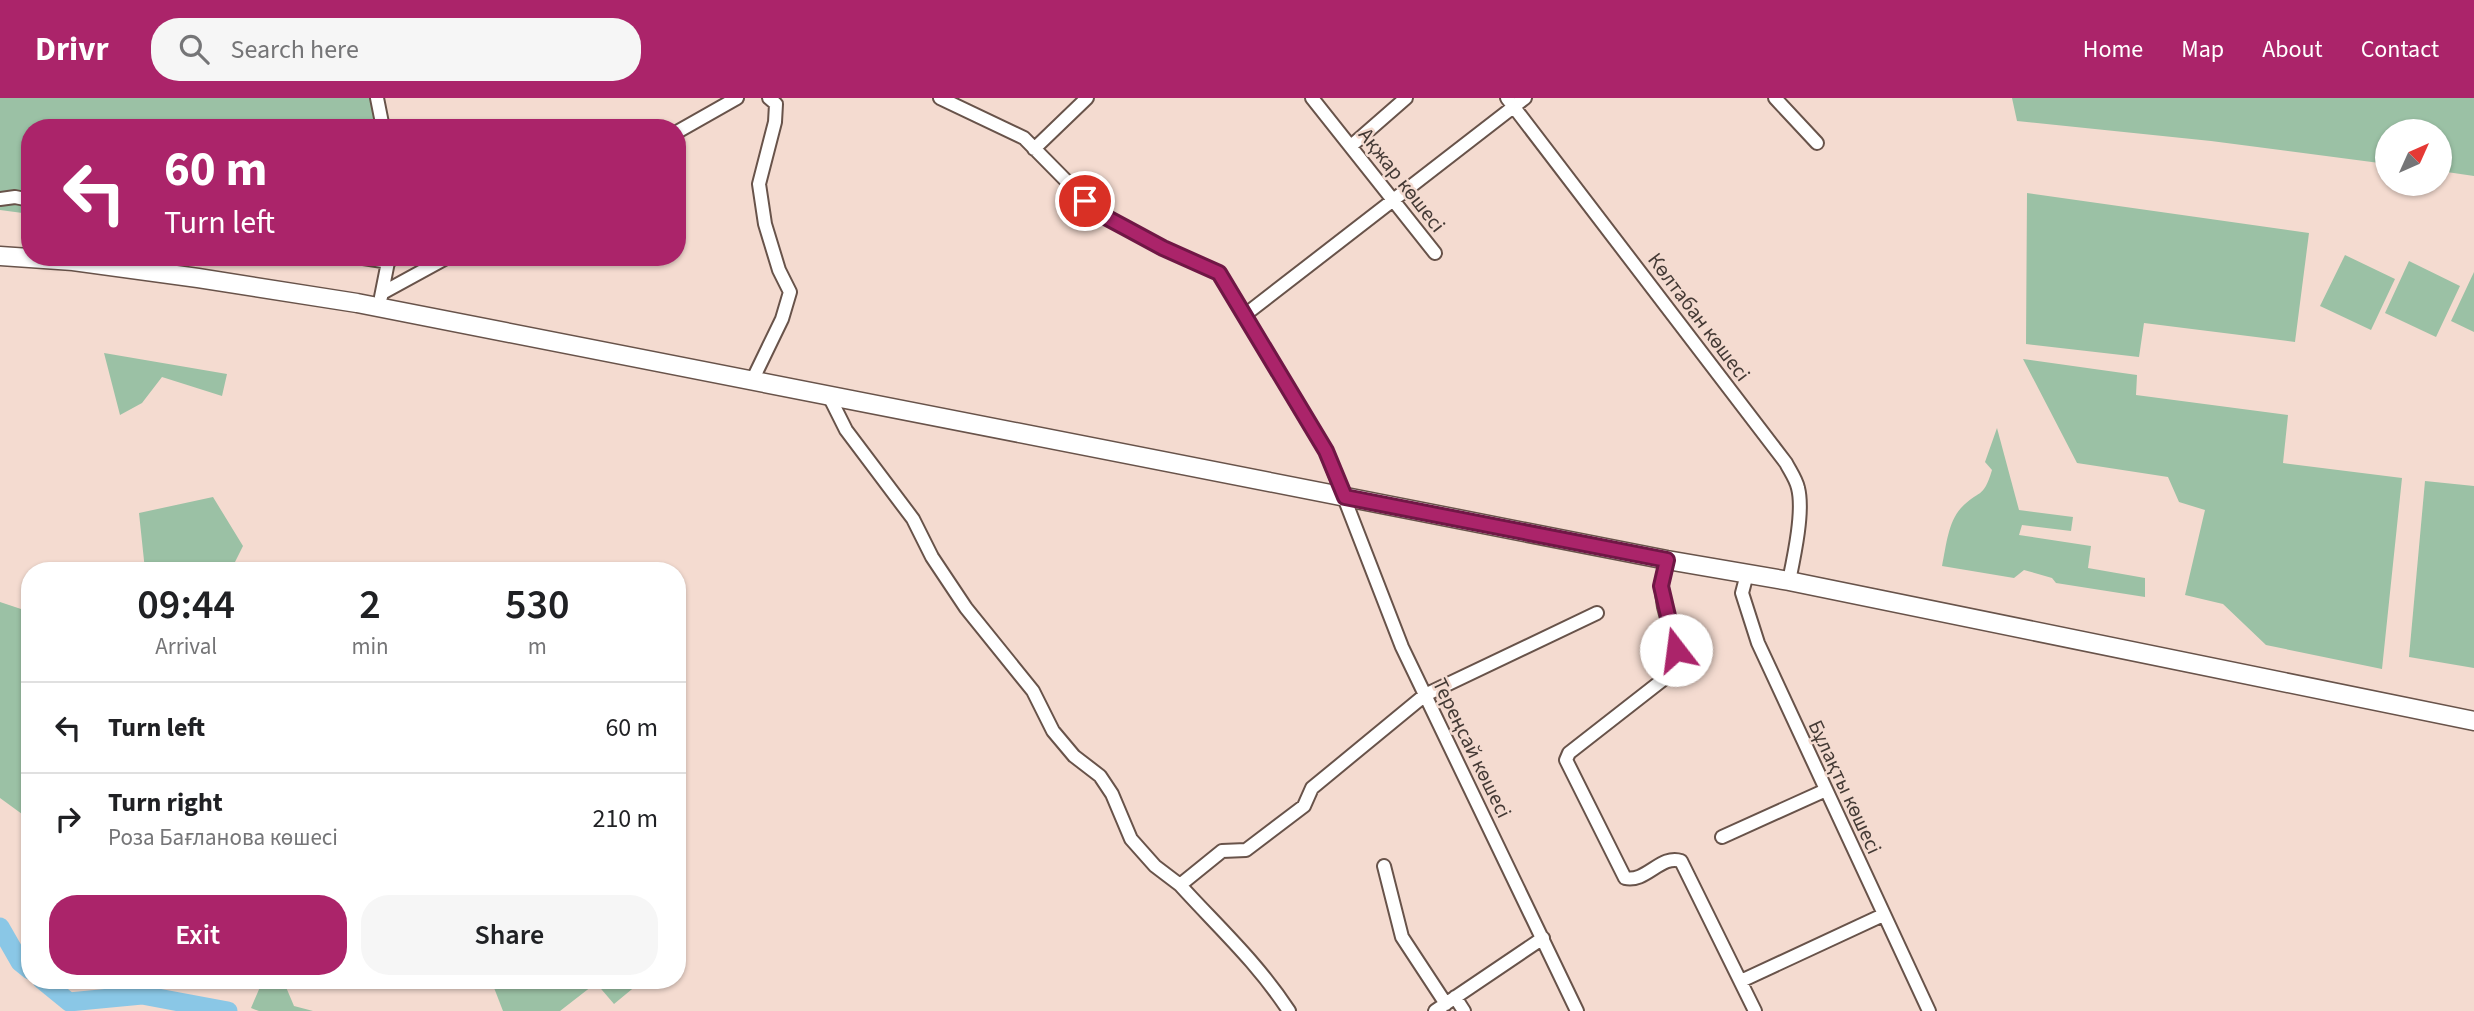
<!DOCTYPE html>
<html lang="en">
<head>
<meta charset="utf-8">
<style>
  body { margin:0; font-family:"Source Sans 3",sans-serif; background:#f6f6f6; color:#202124; height:100vh; display:flex; flex-direction:column; font-size:26px; white-space:nowrap }
  * { box-sizing:border-box; margin:0 }
  p { font-size:23px; color:#757577 }
  .icon { flex:none; width:38px; height:38px; fill:none; stroke:currentColor; stroke-width:2; stroke-linecap:round; stroke-linejoin:round }
  .map { position:relative; flex:1; overflow:hidden }
  .sheet { position:absolute; left:21px; top:464px; width:665px; height:427px; display:flex; flex-direction:column; background:#fff; border-radius:28px; box-shadow:0 2px 5px #0004 }
  .sheet>* { flex:none }
  .top-card { position:absolute; left:21px; top:21px; width:665px; height:147px; border-radius:28px; box-shadow:0 2px 5px #0004; background:#ab246a; color:#fff; overflow:hidden }
  .needle { width:46px; rotate:45deg }
  .buttons { position:absolute; left:2375px; top:21px; display:grid; gap:14px }
  .buttons a { display:grid; place-items:center; width:77px; height:77px; border-radius:50%; background:#fff; box-shadow:0 2px 5px #0004; font-size:35px }
  .pin { position:absolute; display:grid; place-items:center; width:60px; height:60px; color:#fff; margin:-30px; border:4px solid #fff; border-radius:50%; box-shadow:0 2px 7px #0007 }
  .me { position:absolute; width:77px; margin:-38px; rotate:345deg; stroke-linejoin:round; filter:drop-shadow(0 0 5px #0008) }
  .turn { display:flex; align-items:center; gap:24px; height:147px; padding:0 28px; font-size:32px }
  .turn .icon { width:91px; height:91px; stroke-width:2.5 }
  .turn b { display:block; font-size:49px; line-height:60px }
  .eta { display:flex; justify-content:space-evenly; align-items:center; height:119px; text-align:center }
  .eta b { font-size:42px; font-weight:600; line-height:49px }
  .action { display:flex; gap:14px; margin-top:auto; padding:14px 28px }
  .action a { flex:1; height:80px; border-radius:28px; background:#ab246a; color:#fff; font-size:28px; font-weight:600; line-height:80px; text-align:center }
  .action a+a { background:#f6f6f6; color:#202124 }
  ul { padding:0; list-style:none }
  li { display:flex; align-items:center; gap:21px; height:91px; padding:0 28px; border-top:2px solid #e0e0e0 }
  li div { flex:1 }
  li b { display:block; font-size:26px }
  li em { font-style:normal }
  header { display:flex; align-items:center; gap:42px; box-sizing:border-box; height:98px; padding:0 35px; background:#ab246a; color:#fff }
  header strong { font-size:33px }
  nav { display:flex; gap:38px; margin-inline-start:auto; font-size:24px }
  .search { width:490px; height:63px; background:#f6f6f6; display:flex; align-items:center; gap:18px; box-sizing:border-box; padding:0 24px; border-radius:28px; color:#757577; font-size:26px }
  .map>svg:first-child { display:block }
</style>
</head>
<body>
<header>
<strong>Drivr</strong>
<div class="search"><svg class="icon" aria-label="search" viewBox="0 0 24 24"><circle cx="10" cy="10" r="6"/><path d="M15 15l6 6"/></svg>Search here</div>
<nav><a>Home</a><a>Map</a><a>About</a><a>Contact</a></nav>
</header>
<div class="map">
<svg width="2474" height="913" viewBox="0 0 2474 913">
  <rect width="100%" height="100%" fill="#f4dbd0"/>
  <path fill="#9bc1a5" d="M 0,0 L 376,0 L 380,30 L 30,30 L 30,116 L 0,112 Z
    M 2012,0 L 2474,0 L 2474,78 L 2440,73 L 2440,33 L 2387,33 L 2387,66 L 2211,43 L 2017,23 Z
    M 2027,95 L 2309,135 L 2295,244 L 2144,225 L 2139,259 L 2026,246 Z
    M 2345,157 L 2395,181 L 2371,232 L 2320,208 Z
    M 2409,163 L 2460,188 L 2436,239 L 2385,215 Z
    M 2474,174 L 2474,234 L 2451,223 Z
    M 104,255 L 227,276 L 222,298 L 162,279 L 142,305 L 120,317 Z
    M 2023,261 L 2137,277 L 2136,297 L 2288,317 L 2283,365 L 2402,380 L 2382,571 L 2266,547 L 2223,506 L 2185,497 L 2205,412 L 2179,404 L 2168,379 L 2077,365 Z
    M 1997,330 L 2019,412 L 2073,419 L 2071,433 L 2022,427 L 2019,437 L 2091,448 L 2088,470 L 2145,480 L 2145,499 L 2056,485 L 2052,480 L 2024,472 L 2014,480 L 1942,468 C 1946,449 1948,424 1961,410 C 1979,391 1983,402 1992,372 L 1985,364 Z
    M 2425,383 L 2474,388 L 2474,570 L 2409,559 Z
    M 213,399 L 243,448 L 231,472 L 145,472 L 139,415 Z
    M 0,504 L 30,514 L 30,732 L 22,716 L 0,700 Z
    M 283,882 L 294,908 L 313,913 L 259,913 L 251,910 L 260,889 Z
    M 491,882 L 643,882 L 614,906 L 596,885 L 560,913 L 503,913 Z"/>
  <g fill="none" stroke-linecap="round" stroke-linejoin="round">
    <path stroke="#8ac7e6" stroke-width="19" d="M 0,829 L 20,864 L 30,872
      M 42,882 L 69,904 L 142,897 L 228,913"/>
    <defs>
      <path id="street" d="M 377,0 L 383,30
        M 940,0 L 1024,40 L 1098,115 L 1163,150 L 1219,175 L 1326,353 L 1402,549 L 1577,913
        M 1312,0 L 1435,155
        M 1507,0 L 1786,365 C 1790,373 1796,381 1798,390 C 1804,413 1794,459 1789,483
        M 1775,0 L 1817,45
        M 677,34 L 737,0
        M 1351,48 L 1406,0
        M 1034,51 L 1087,0
        M 0,101 L 15,99 L 30,102
        M 357,159 L 389,164
        M 384,194 L 448,159
        M 381,199 L 389,159
        M 1246,216 L 1525,0
        M 752,283 L 782,221 L 790,194 L 779,172 L 765,126 L 759,86 L 775,24 L 776,6 L 769,0
        M 829,298 L 846,332 L 913,421 L 932,459 L 966,510 L 1033,593 L 1053,633 L 1074,658 L 1100,678 L 1112,696 L 1131,741 L 1155,768 L 1180,787 L 1222,753 L 1246,752 L 1304,708 L 1312,690 L 1425,597 L 1597,515
        M 1667,462 L 1661,488 L 1664,509 L 1678,562 L 1674,573 L 1569,655 L 1566,662 L 1625,780 C 1646,785 1661,756 1681,763 L 1755,913
        M 1747,476 L 1742,495 L 1758,545 L 1929,913
        M 1722,739 L 1826,692
        M 1384,768 L 1402,839 L 1446,906
        M 1180,787 C 1219,830 1256,863 1289,913
        M 1741,883 L 1883,817
        M 1455,899 L 1464,913
        M 1435,913 L 1543,840"/>
      <path id="secondary" d="M 0,158 L 73,163 L 198,180 L 357,205 L 1667,462 L 1789,483 L 2474,623"/>
    </defs>
    <use href="#street" stroke="#68534a" stroke-width="16"/>
    <use href="#secondary" stroke="#68534a" stroke-width="21"/>
    <use href="#street" stroke="#fff" stroke-width="12"/>
    <use href="#secondary" stroke="#fff" stroke-width="18"/>
  </g>
  <g fill="none" stroke-linecap="round" stroke-linejoin="round">
    <defs>
      <path id="route" d="M 1085,103 L 1098,115 L 1126,130 L 1163,150 L 1219,175 L 1326,353 L 1345,399 L 1667,462 L 1661,488 L 1676,552"/>
    </defs>
    <use href="#route" stroke="#6f1745" stroke-width="18"/>
    <use href="#route" stroke="#ab246a" stroke-width="12"/>
  </g>
  <g text-anchor="middle" dominant-baseline="central" stroke-width="5" stroke-linejoin="round" paint-order="stroke">
    <g font-size="21" fill="#443a35" stroke="#f4dbd0">
      <text transform="translate(1402 82) rotate(52)">Ақжар көшесі</text>
      <text transform="translate(1699 219) rotate(53)">Көлтабан көшесі</text>
      <text transform="translate(1472 650) rotate(64)">Тереңсай көшесі</text>
      <text transform="translate(1845 689) rotate(65)">Бұлақты көшесі</text>
    </g>
  </g>
</svg>
<div class="buttons">
<a><svg class="needle" viewBox="-14 -14 28 28"><path d="M0-13l5 13h-10z" fill="#e53935"/><path d="M0 13l5-13h-10z" fill="#757577"/></svg></a>
</div>
<div class="pin" style="left:1085px;top:103px;background:#d93025"><svg class="icon" aria-label="arrive" viewBox="0 0 24 24"><path d="M6 21V4h12l-3 4 3 4H6"/></svg></div>
<svg class="me" style="left:1676px;top:552px" viewBox="-20 -20 40 40"><circle r="19" fill="#fff"/><path d="M0-13L10 11 0 6-10 11z" fill="#ab246a"/></svg>
<div class="top-card">
<div class="turn"><svg class="icon" aria-label="left" viewBox="0 0 24 24"><path d="M17 20v-9H6M10 6l-5 5 5 5"/></svg><div><b>60 m</b>Turn left</div></div>
</div>
<section class="sheet">
<div class="eta">
<div><b>09:44</b><p>Arrival</p></div>
<div><b>2</b><p>min</p></div>
<div><b>530</b><p>m</p></div>
</div>
<ul>
<li><svg class="icon" aria-label="left" viewBox="0 0 24 24"><path d="M17 20v-9H6M10 6l-5 5 5 5"/></svg><div><b>Turn left</b></div><em>60 m</em></li>
<li><svg class="icon" aria-label="right" viewBox="0 0 24 24"><path d="M7 20v-9h11M14 6l5 5-5 5"/></svg><div><b>Turn right</b><p>Роза Бағланова көшесі</p></div><em>210 m</em></li>
</ul>
<div class="action"><a>Exit</a><a>Share</a></div>
</section>
</div>
</body>
</html>
